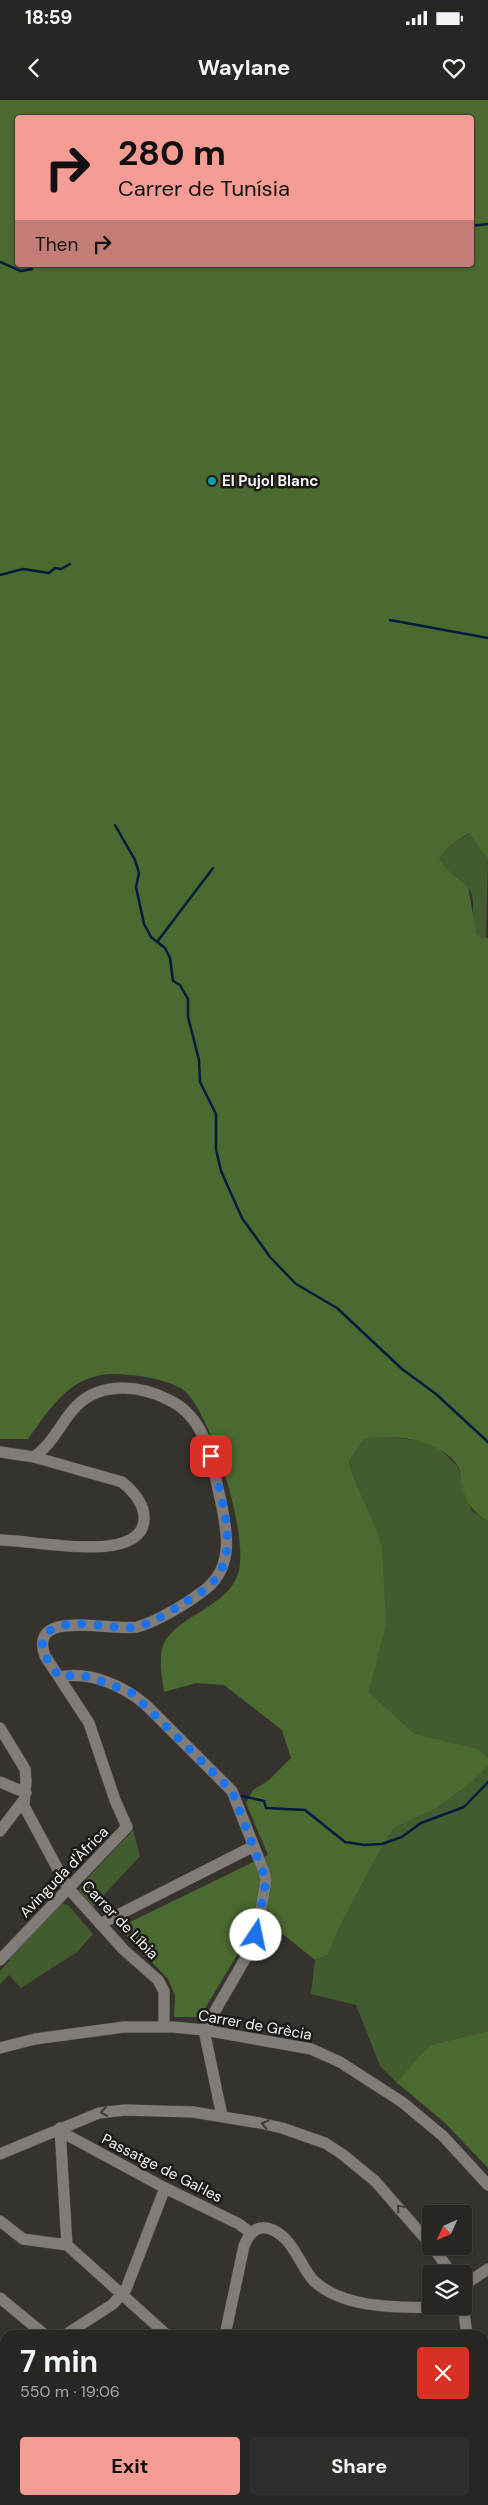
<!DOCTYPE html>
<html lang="en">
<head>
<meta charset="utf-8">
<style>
  body { margin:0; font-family:"DM Sans",sans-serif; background:#302e2a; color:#f1f3f6; height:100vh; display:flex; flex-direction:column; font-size:19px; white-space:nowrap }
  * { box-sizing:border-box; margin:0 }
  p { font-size:16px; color:#a5a5a5 }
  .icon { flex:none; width:28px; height:28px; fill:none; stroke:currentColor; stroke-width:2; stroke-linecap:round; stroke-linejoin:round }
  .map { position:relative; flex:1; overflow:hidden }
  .side { position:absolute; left:0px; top:2230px; width:489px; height:175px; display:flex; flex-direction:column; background:#282622; border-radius:15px 15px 0 0; box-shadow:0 1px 4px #0004,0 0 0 1px #444340 }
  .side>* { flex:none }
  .banner { position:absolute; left:15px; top:15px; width:459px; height:152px; border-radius:5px; box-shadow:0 1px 4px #0004,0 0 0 1px #444340; background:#f59c94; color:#111; overflow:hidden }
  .needle { width:32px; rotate:225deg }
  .controls { position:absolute; left:422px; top:2105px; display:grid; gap:10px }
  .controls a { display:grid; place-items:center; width:50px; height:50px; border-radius:5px; background:#282622; box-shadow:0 1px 4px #0004,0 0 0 1px #444340; font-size:25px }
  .pin { position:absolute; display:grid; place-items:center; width:42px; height:42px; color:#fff; margin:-21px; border-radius:10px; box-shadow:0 2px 8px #0006 }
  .me { position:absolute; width:55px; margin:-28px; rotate:11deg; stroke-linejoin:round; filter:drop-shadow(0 0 4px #0008) }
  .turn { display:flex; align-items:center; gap:18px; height:105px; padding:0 20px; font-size:22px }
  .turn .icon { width:65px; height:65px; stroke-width:2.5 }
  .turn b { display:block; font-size:35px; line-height:42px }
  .then { display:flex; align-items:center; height:48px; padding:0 20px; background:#0003; gap:10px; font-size:19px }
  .round { display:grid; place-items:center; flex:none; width:52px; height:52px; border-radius:5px; background:#302e2a }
  .overview { display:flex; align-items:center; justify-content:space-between; height:85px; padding:0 20px }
  h1 { font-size:30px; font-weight:700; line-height:38px }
  .button { display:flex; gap:10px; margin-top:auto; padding:10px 20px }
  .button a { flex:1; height:58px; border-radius:5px; background:#f59c94; color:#111; font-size:20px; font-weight:700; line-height:58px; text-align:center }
  .button a+a { background:#302e2a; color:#f1f3f6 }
  .status { display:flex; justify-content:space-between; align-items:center; height:35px; padding:0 25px; background:#282622; direction:ltr }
  .status svg { height:14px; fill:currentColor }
  header { display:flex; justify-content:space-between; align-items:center; height:65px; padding:0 20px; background:#282622; font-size:22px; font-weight:700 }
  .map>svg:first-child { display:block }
</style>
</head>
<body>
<div class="status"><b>18:59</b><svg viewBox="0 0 49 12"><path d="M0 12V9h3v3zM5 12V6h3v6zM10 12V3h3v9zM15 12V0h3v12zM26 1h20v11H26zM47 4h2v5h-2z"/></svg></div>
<header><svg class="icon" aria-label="back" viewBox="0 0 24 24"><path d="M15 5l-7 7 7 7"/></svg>Waylane<svg class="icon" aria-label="heart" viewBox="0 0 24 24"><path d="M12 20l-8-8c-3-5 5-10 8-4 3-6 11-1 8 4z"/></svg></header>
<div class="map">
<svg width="488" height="2405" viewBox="0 0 488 2405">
  <rect width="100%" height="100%" fill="#36322e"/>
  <path fill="#435c2f" d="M 470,733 L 488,759 L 486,838 L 480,837 C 469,826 476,806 471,792 C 465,777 445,774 439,759 L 448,747 Z
    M 379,1335 L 420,1341 L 439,1348 L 458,1367 L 463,1388 L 472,1411 L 488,1421 L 488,1659 L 477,1649 L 415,1634 L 369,1592 L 386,1525 L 374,1423 L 352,1374 L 349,1361 L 363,1340 Z
    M 488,1666 L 488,1931 L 430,1945 L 396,1982 L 380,1966 L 356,1905 L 311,1894 L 315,1860 L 328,1855 L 340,1826 L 371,1767 L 394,1728 L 435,1709 L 470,1684 Z
    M 133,1730 L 140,1756 L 93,1807 L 79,1791 L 81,1785 Z
    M 61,1803 L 68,1805 L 93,1834 L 77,1852 L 21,1888 L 9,1875 L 0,1884 L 0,1871 L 10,1860 L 8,1858 Z"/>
  <path fill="#4b6a30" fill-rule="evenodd" d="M 0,0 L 488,0 L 488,759 L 469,733 L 448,747 L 439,759 L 448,770 L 468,786 L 476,832 L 480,837 L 488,838 L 488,1421 C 471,1411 465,1401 461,1381 C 460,1377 460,1370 458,1366 C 441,1339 390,1332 363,1340 L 349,1361 L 352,1374 L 374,1423 L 382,1447 L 386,1525 L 369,1592 L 415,1634 L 478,1649 L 488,1659 L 488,1666 L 470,1684 L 435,1709 L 394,1728 L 371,1767 L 340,1826 L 328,1855 L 315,1860 L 274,1827 L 248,1828 L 237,1855 L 200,1917 L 174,1917 L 175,1895 L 168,1879 L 120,1829 L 132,1821 L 268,1755 L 246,1703 L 253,1690 L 269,1680 L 291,1658 L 282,1630 L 224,1585 L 196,1583 L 164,1592 C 162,1578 158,1556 164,1543 C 179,1515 227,1507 238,1474 C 250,1438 213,1320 186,1292 C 173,1279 128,1273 110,1274 C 69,1276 50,1309 28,1339 L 0,1339 ZM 18,18 L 471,18 L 471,165 L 18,165 Z
    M 488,1931 L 488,2068 L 444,2022 L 396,1982 L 430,1945 Z
    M 488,2368 L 488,2405 L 468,2405 L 468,2400 L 484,2400 L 484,2371 Z"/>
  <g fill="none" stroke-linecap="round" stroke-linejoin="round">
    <path stroke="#001d3e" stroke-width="2.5" d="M 471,126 L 488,124
      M 0,162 L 21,171 L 32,169
      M 0,475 L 23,469 L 49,473 L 55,468 L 61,469 L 70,464
      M 390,520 L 488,538
      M 115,725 L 135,760 L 139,773 L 136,787 L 144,824 L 151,837 L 165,848 L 170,858 L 173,881 L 180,885 L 188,899 L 188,917 L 199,960 L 200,982 L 216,1014 L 216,1049 L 221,1071 L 242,1118 L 270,1157 L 296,1184 L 337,1208 L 402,1269 L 436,1294 L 488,1342
      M 157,842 L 213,768
      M 242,1696 L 264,1701 L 266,1708 L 305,1710 L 345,1742 L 365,1745 L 382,1744 L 402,1737 L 421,1723 L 464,1707 L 488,1682"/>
    <defs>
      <path id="minor" d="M 0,1352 L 34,1357 C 52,1344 58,1328 72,1311 C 96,1281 137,1284 169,1300 C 205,1317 211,1357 219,1393 C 226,1425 236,1464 207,1488 C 191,1501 157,1522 137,1527 C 114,1532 27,1507 45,1556 L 89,1623 L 115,1700 L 127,1727 L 0,1860
        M 0,1440 C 29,1439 141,1466 144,1420 C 145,1405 133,1391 122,1382 L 34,1357
        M 59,1577 C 90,1571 123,1585 147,1606 L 232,1691 L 264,1772 L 266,1780 L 259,1821 L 252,1847 L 204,1930 L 222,2016
        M 0,1628 L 25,1669 L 26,1681 L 24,1706 L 68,1788 L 124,1850 L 158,1880 L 164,1891 L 164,1927
        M 0,1682 L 26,1693
        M 0,1731 L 23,1701
        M 100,1824 L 254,1746
        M 0,1948 L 35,1939 L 124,1927 L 173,1927 L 204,1930 L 311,1949 L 340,1962 L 402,2002 L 443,2036 L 488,2085
        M 60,2028 L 67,2035 L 165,2088 L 239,2124 L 251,2133
        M 60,2028 L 67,2145
        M 0,2054 L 99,2013 L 125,2010 L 193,2012 L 260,2023 L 282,2028 L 325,2043 L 342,2054 L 375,2081 L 431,2145
        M 0,2121 L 23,2139 L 67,2145 L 167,2235
        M 432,2146 L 452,2174
        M 464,2185 L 488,2169
        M 0,2198 L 45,2235
        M 463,2206 L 467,2235
        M 65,2235 L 113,2204 L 126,2189 L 165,2088
        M 225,2235 L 244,2146 C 249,2133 258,2123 273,2130 C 294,2140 299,2164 313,2180 C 347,2214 418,2206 464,2208
        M 0,2300 L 5,2304
        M 0,2330 L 5,2327
        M 484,2343 L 488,2339
        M 484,2360 L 488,2357
        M 126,2400 L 129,2405
        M 221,2400 L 225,2405
        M 35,2405 L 44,2400
        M 456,2405 L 456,2400"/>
    </defs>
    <use href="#minor" stroke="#514e4b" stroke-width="12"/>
    <use href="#minor" stroke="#817c78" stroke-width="11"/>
  </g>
  <defs><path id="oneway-chevron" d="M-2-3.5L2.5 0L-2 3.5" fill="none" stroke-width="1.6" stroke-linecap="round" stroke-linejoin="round" transform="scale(1.25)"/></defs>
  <g stroke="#3f3c3a">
    <use href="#oneway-chevron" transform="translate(104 2012) rotate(171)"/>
    <use href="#oneway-chevron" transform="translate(265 2024) rotate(-167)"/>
    <use href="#oneway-chevron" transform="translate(400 2108) rotate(-130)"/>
  </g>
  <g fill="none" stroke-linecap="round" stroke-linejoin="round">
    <path stroke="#1a73e8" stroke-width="9" stroke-dasharray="0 16.2" d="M 211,1356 C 219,1393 242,1449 213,1482 C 204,1492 191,1498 179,1506 C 163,1515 146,1528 126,1528 C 103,1527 67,1517 48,1532 L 42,1545 L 45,1556 L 59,1577 L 78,1575 L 93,1578 L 132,1593 L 232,1691 L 266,1780 L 256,1835"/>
  </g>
  <circle fill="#0f9aa8" stroke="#1c1a18" stroke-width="2" cx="212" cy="381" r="5"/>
  <g text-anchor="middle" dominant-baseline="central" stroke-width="5" stroke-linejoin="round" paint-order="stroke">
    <g font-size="15" font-weight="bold" fill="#f5f3f1" stroke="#1c1a18" text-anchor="start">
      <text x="222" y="381">El Pujol Blanc</text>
    </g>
    <g font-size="15" fill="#f5f3f1" stroke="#1c1a18">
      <text transform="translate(64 1772) rotate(-46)">Avinguda d'Àfrica</text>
      <text transform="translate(120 1820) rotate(46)">Carrer de Líbia</text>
      <text transform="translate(255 1925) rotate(10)">Carrer de Grècia</text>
      <text transform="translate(162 2068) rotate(27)">Passatge de Gal·les</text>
    </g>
  </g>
</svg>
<div class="controls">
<a><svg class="needle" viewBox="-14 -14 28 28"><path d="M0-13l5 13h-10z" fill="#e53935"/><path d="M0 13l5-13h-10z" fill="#a5a5a5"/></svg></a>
<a><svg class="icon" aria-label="layers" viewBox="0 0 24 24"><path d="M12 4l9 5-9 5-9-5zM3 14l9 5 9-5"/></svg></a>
</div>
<div class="pin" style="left:211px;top:1356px;background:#d93025"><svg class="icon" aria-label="arrive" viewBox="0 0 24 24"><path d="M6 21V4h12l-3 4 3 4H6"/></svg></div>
<svg class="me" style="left:256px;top:1835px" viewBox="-20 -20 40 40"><circle r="19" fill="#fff"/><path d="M0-13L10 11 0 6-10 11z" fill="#1a73e8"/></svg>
<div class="banner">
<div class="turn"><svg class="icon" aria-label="right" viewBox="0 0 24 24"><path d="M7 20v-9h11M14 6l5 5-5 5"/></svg><div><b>280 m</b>Carrer de Tunísia</div></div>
<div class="then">Then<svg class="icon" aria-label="right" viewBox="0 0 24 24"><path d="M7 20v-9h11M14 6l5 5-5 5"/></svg></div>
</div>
<section class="side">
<div class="overview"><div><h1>7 min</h1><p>550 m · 19:06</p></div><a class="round" style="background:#d93025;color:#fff"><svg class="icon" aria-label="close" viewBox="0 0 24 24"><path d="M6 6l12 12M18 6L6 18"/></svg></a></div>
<div class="button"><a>Exit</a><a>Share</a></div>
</section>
</div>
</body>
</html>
